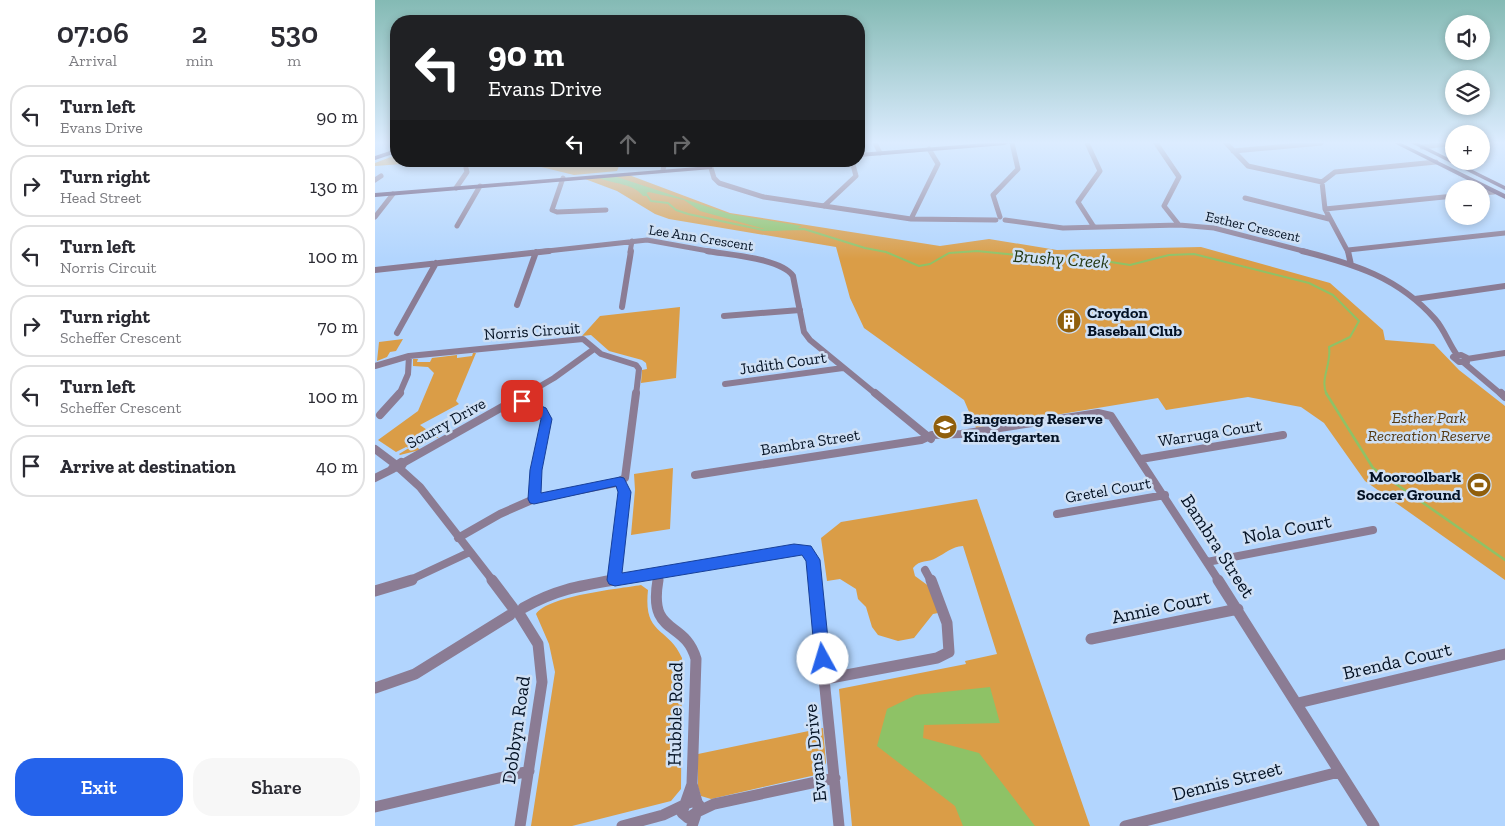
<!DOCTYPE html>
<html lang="en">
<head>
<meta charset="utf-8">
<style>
  body { margin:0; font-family:"Zilla Slab",serif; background:#f7f7f7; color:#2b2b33; height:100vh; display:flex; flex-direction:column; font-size:19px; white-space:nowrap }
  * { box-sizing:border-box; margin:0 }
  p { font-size:16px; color:#7c7c81 }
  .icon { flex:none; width:28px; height:28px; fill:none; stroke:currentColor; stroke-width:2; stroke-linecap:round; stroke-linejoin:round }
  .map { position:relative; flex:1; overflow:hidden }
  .side { display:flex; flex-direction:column; background:#fff; width:375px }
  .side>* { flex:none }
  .hud { position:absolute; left:15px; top:15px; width:475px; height:152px; border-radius:20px; box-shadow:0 2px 8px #0003; background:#202124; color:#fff; overflow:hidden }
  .controls { position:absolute; left:1070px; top:15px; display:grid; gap:10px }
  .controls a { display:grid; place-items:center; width:45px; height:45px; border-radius:50%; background:#fff; box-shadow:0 2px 8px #0003; font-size:25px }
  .pin { position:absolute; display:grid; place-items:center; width:42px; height:42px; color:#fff; margin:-21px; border-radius:10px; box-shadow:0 2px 8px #0006 }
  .me { position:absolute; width:55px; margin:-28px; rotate:354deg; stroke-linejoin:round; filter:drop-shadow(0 0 4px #0008) }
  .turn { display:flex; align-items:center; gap:18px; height:105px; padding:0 15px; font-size:22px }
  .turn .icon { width:65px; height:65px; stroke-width:2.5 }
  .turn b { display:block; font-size:35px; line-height:42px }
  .lanes { display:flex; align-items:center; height:48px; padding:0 15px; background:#0003; justify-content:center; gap:25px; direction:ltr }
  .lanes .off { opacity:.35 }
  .eta { display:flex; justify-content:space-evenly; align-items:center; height:85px; text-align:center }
  .eta b { font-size:30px; font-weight:600; line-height:35px }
  .action { display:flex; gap:10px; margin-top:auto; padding:10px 15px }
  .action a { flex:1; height:58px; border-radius:20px; background:#2563eb; color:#fff; font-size:20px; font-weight:600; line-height:58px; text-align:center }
  .action a+a { background:#f7f7f7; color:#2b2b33 }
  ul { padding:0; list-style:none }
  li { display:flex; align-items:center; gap:15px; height:62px; margin:0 10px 8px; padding:0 5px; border:2px solid #e1e1e2; border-radius:20px }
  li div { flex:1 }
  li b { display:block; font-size:19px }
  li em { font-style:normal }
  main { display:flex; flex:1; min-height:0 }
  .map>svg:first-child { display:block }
</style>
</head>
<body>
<main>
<section class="side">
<div class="eta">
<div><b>07:06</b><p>Arrival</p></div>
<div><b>2</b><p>min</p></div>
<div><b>530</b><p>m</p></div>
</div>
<ul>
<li><svg class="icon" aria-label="left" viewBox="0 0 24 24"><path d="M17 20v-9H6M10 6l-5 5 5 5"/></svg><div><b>Turn left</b><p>Evans Drive</p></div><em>90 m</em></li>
<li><svg class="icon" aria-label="right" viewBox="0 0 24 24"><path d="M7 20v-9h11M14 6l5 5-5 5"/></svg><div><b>Turn right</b><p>Head Street</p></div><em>130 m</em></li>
<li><svg class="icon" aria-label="left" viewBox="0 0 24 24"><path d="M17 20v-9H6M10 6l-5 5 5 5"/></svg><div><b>Turn left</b><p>Norris Circuit</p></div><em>100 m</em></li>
<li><svg class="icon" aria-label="right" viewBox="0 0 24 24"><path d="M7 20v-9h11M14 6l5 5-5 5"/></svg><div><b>Turn right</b><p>Scheffer Crescent</p></div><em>70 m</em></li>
<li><svg class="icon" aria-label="left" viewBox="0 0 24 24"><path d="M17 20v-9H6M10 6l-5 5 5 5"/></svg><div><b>Turn left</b><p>Scheffer Crescent</p></div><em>100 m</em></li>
<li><svg class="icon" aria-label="arrive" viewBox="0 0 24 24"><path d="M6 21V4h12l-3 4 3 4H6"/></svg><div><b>Arrive at destination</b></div><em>40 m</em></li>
</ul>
<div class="action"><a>Exit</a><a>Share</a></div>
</section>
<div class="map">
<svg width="1130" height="826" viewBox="0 0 1130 826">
  <rect width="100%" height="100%" fill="#b2d5fe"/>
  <path fill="#da9d47" d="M 21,155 L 21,161 L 68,161 L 0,166 L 0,163 Z
    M 133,161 L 246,161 L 242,171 L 199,175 L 158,165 Z
    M 254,175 L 355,213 L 565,246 L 614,239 L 682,250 L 826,247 L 955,283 L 1008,330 L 1010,340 L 1059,344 L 1084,370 L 1130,406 L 1130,580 L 990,481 L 949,423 L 926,407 L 873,397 L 791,410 L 783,398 L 601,428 L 589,400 L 489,328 L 475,298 L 461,247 L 294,219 L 280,214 L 242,191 L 210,179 Z
    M 305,307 L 301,378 L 266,383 L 267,370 L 272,369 L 271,363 L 267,360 L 234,351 L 216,335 L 207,336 L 225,316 Z
    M 28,339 L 21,351 L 15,352 L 12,357 L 2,361 L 4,342 Z
    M 98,353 L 101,353 L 81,401 L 84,404 L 45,425 L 65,439 L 60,437 L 42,447 L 45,450 L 25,455 L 24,454 L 34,448 L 31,447 L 21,452 L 3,440 L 43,411 L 59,373 L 53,367 L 38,366 L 38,359 L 43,359 L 42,362 L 55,362 L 57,358 L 82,355 L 82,358 L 97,356 Z
    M 298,468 L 295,529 L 256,535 L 260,490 L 259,474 Z
    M 602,499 L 715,826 L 477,826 L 464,689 L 591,664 L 590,661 L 622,654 L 588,546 C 576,547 571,553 561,558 C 553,563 545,559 538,568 L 540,576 L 555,587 L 563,613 L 558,614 L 539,638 L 523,641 L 503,635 L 497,627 L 491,607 L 483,599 L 481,589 L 465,579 L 452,581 L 446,538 L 466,522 Z
    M 266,585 L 273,590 C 268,636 293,626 307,658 L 306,789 L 296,801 L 197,826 L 156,826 L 180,672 L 174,644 L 161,614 C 173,596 242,589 266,585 Z
    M 448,728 L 451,763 L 445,774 L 336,799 L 326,796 L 323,787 L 323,754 Z"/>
  <path fill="#8ec266" d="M 242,177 L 355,214 L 427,226 L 421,229 L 397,231 L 325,211 L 309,200 L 274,192 L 271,193 L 271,196 L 268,196 C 258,183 238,184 224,178 Z
    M 615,687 L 625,723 L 549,725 L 548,738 L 604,753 L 660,826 L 588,826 L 580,806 L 502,746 L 512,709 L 541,695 Z"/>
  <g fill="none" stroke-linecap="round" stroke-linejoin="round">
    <path stroke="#8ec266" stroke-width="2" d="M 269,191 L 276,201 L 293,203 L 301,210 L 313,214 L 388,230 L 429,229 L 490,248 L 511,252 L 544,266 L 555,264 L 574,253 L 602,251 L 642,255 L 670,262 L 704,257 L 755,265 L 794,255 L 819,254 L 934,283 L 958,295 L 984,321 L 975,337 L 954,347 C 957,364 944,380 952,395"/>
    <path stroke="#8ec266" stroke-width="2.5" d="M 951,393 L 998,468 L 1130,560"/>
    <path stroke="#8b7c94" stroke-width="5" d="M 500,143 L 505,153
      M 712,143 L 725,171 L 703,202 L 719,227
      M 781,143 L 804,177 L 789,206 L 804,225
      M 851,143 L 873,166 L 947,182
      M 1047,147 L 1079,143
      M 858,151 L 946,143
      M 336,168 L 339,178 L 344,183 L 389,197 L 536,219 L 621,220
      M 288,170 L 290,161
      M 188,178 L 177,210 L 182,212 L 231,210
      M 0,180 L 6,176
      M 81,188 L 92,172 L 91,168
      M 1106,193 L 1119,192
      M 870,198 L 954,219
      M 449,206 L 481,176 L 477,161
      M 950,209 L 1079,196
      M 0,217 L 18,194
      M 625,217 L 618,195 L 643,169 L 637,143
      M 536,219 L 563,164 L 554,149
      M 630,220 L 688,228 L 804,225 L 839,228 L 932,252
      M 82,226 L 105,186
      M 973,250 L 1130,233
      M 163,252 L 272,240 L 339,252
      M 255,252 L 257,241
      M 973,252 L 950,209 L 947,182 L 960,172 L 1061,162"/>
    <path stroke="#8b7c94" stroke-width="6" d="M 332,251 C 354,255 406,258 418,276 L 429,332 L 435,340 L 502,395
      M 927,251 C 979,264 1023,277 1060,319 C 1069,329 1074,344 1082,355
      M 973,251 L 976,265
      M 0,270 L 174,251
      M 1040,299 L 1130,286
      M 142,305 L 161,252
      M 247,307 L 256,251
      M 349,316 L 425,310
      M 22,333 L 61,263
      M 1086,355 L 1092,358 L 1092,362 L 1084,362 L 1078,357 Z
      M 1092,359 L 1130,353
      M 1088,362 L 1127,395
      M 0,366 L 34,356 L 208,339 L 226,354 L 261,365 L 264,369 L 261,395
      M 350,384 L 468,368
      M 24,395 L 33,374 L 34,356
      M 150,395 L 179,378 L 219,349"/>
    <path stroke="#8b7c94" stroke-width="8" d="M 500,393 L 556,439
      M 1126,393 L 1130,397
      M 147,396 L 167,411 L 172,419 L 161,470 L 159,499
      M 5,415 L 25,393
      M 0,449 L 20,464
      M 766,459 L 908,435
      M 26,462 L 28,464 L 26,467 L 17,468 Z
      M 28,463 L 152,393
      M 24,468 L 45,487 L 118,581
      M 320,475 L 546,440 L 557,435 L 586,434 L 723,413 L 736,416 L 844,581
      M 0,478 L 18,469
      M 682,514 L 790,495
      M 83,538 L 125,514 L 159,499 L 241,483 L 250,478 L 261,393
      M 832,562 L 998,530
      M 550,570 L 556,581
      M 239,580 L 249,492 L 245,481
      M 33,581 L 95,552
      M 232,581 L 419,549 L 431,550 L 437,560 L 439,581
      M 282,581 L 284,573"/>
    <path stroke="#8b7c94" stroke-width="11" d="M 117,580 L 138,608
      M 283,580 C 273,637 310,619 321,659 L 317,784 L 322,802
      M 439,580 L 464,826
      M 843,580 L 999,826
      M 0,591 L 37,580
      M 148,608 C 180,590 203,586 239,580
      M 145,615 L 163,644 L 167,682 L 145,826
      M 716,639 L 863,609
      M 450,679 L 562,658 L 574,652 L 572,623 L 556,580
      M 0,688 L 40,674 L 135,615
      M 923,703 L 1130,654
      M 320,801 L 324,805 L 322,812 L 313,818 L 307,813 L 310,804 Z
      M 310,804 L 317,784
      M 0,807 L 154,771
      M 322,812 L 339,804 L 460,778
      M 247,826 L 288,815 L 309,805
      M 317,826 L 321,814
      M 750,826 L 964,772"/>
    <path fill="#51375f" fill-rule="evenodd" d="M 611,143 L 633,143 L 630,145 L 484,157 L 484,153 Z
      M 1019,143 L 1026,143 L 1130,194 L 1130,199 Z
      M 1036,143 L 1043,143 L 1130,186 L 1130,190 Z
      M 370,161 L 403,161 L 400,163 L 342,167 L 339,165 L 342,163 Z
      M 335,166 L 337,167 L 337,169 L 0,197 L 0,193 Z"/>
    <path fill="#3d1e4c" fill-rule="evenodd" d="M 21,149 L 21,153 L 0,160 L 0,156 Z"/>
  </g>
  <linearGradient id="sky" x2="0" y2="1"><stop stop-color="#84bab4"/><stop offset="0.55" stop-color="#dcecff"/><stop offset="1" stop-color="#dcecff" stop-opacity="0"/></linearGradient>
  <rect width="1130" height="259" fill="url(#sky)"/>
  <path fill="#2563eb" stroke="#184099" d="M 147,398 L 171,408 L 177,419 L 167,470 L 166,493 L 245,477 L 249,478 L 256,492 L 247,573 L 419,544 L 436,546 L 445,560 L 455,659 L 453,664 L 448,666 L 442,664 L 440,659 L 431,561 L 427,555 L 240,586 L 234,584 L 232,580 L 243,492 L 241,486 L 159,504 L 155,503 L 153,499 L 155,470 L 166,419 L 163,414 L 143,404 L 142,401 Z"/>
  <defs>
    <symbol id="building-disc" viewBox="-11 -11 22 22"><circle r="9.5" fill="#905f0c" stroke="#cfe0f5"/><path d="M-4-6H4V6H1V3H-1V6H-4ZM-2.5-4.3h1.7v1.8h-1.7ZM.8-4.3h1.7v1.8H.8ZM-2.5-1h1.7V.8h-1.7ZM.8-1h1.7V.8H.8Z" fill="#fff"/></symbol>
    <symbol id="school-disc" viewBox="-11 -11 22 22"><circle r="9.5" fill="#905f0c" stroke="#cfe0f5"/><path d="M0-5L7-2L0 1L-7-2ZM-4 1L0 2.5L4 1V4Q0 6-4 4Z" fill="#fff"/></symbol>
    <symbol id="stadium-disc" viewBox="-11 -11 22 22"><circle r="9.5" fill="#905f0c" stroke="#cfe0f5"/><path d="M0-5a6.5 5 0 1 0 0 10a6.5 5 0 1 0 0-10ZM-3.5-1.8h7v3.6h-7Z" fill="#fff"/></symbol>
  </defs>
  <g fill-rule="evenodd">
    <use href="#building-disc" x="680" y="307" width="28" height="28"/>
    <use href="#school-disc" x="556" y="413" width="28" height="28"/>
    <use href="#stadium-disc" x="1090" y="471" width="28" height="28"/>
  </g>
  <g text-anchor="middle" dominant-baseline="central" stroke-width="5" stroke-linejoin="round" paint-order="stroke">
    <g font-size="14" fill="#031123" stroke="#cfe0f5">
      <text transform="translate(878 227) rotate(13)">Esther Crescent</text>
      <text transform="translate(326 238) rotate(9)">Lee Ann Crescent</text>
    </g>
    <g font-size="16" font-weight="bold" fill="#031123" stroke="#cfe0f5" text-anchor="start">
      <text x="712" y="312">Croydon<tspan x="712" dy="18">Baseball Club</tspan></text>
      <text x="588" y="418">Bangenong Reserve<tspan x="588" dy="18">Kindergarten</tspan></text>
      <text x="1086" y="476" text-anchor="end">Mooroolbark<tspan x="1086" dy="18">Soccer Ground</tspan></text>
    </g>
    <g font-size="16" fill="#031123" stroke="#cfe0f5">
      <text transform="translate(157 331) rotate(-4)">Norris Circuit</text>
      <text transform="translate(408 363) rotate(-8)">Judith Court</text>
      <text transform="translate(71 423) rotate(-29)">Scurry Drive</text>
      <text transform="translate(835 433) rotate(-9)">Warruga Court</text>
      <text transform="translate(435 442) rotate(-9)">Bambra Street</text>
      <text transform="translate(733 490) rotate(-10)">Gretel Court</text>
    </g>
    <g font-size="16" font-style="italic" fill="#553a13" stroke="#cfe0f5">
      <text x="1054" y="417">Esther Park<tspan x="1054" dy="18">Recreation Reserve</tspan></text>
    </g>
    <g font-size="18" font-style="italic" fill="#213510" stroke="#cfe0f5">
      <text transform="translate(686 259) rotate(4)">Brushy Creek</text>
    </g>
    <g font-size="19" fill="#031123" stroke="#cfe0f5">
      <text transform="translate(912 529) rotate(-11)">Nola Court</text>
      <text transform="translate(843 546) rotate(57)">Bambra Street</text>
      <text transform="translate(786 607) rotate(-12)">Annie Court</text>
      <text transform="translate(1022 661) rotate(-13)">Brenda Court</text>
      <text transform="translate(300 714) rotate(-89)">Hubble Road</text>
      <text transform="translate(141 730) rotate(-82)">Dobbyn Road</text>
      <text transform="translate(440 753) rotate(-96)">Evans Drive</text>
      <text transform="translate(852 781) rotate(-14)">Dennis Street</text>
    </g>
  </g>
</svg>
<div class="controls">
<a><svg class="icon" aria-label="sound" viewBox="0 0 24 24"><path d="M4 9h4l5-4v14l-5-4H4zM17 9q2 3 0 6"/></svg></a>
<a><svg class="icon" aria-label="layers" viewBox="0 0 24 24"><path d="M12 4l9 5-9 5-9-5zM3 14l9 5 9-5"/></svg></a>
<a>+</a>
<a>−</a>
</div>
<div class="pin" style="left:147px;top:401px;background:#d93025"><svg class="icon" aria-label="arrive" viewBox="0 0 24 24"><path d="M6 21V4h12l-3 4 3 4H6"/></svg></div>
<svg class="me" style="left:448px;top:659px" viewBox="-20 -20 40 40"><circle r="19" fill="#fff"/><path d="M0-13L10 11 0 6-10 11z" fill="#2563eb"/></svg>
<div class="hud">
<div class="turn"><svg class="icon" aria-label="left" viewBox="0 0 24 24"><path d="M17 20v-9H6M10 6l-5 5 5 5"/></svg><div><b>90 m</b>Evans Drive</div></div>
<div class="lanes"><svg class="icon" aria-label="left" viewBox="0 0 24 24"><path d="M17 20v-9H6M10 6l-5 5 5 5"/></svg><svg class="icon off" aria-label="ahead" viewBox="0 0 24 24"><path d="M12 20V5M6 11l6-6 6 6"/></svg><svg class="icon off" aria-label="right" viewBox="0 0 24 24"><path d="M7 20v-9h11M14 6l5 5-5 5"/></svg></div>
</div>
</div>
</main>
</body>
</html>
